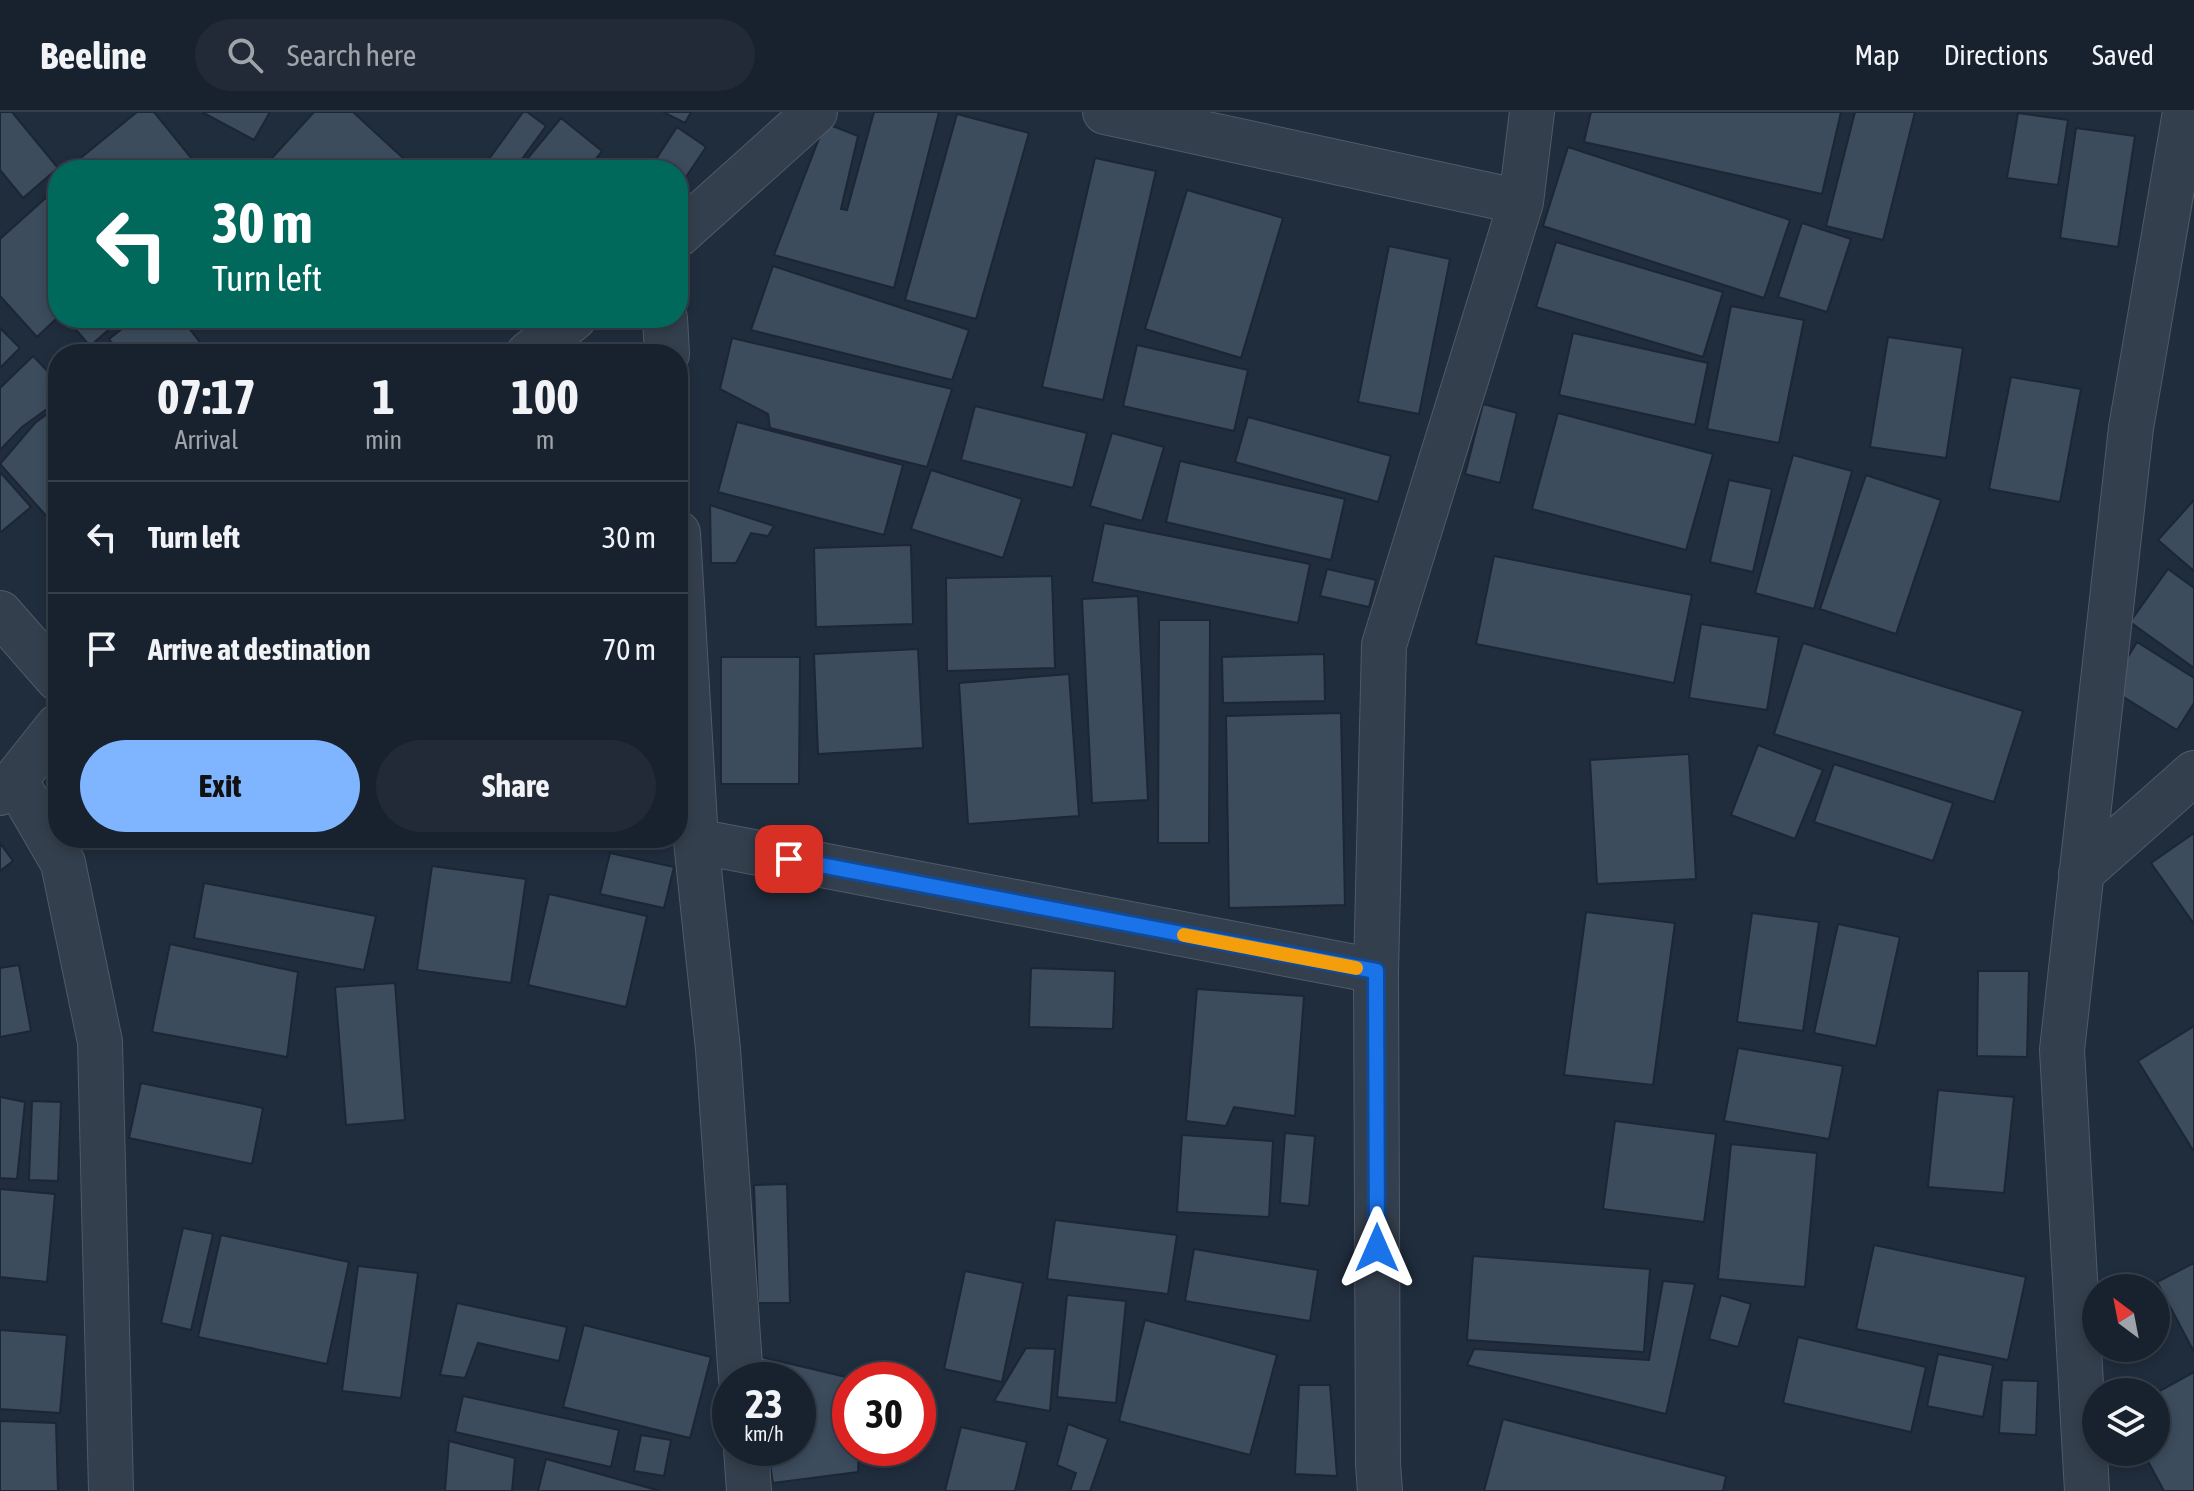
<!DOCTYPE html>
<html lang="en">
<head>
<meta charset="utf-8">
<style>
  body { margin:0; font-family:"Asap Condensed",sans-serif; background:#212a36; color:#f1f3f6; height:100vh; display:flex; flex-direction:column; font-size:30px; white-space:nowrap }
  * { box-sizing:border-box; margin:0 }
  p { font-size:26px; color:#9fa4aa }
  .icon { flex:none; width:44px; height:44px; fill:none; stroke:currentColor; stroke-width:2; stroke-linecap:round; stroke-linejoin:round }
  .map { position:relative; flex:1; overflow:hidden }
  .panel { position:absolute; left:48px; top:232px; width:640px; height:504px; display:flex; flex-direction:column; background:#18222e; border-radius:32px; box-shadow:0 4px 12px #0003,0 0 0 2px #363f4a }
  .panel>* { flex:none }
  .hud { position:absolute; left:48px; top:48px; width:640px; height:168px; border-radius:32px; box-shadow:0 4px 12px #0003,0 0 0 2px #363f4a; background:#00695c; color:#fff; overflow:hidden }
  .needle { width:52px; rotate:328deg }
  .tools { position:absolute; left:2082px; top:1162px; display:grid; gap:16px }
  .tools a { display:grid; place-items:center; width:88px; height:88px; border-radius:50%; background:#18222e; box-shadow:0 4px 12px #0003,0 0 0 2px #363f4a; font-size:40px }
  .speed { position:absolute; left:712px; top:1250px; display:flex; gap:16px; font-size:40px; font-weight:700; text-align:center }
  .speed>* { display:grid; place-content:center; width:104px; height:104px; border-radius:50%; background:#18222e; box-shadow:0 4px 12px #0003,0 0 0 2px #363f4a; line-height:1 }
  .speed small { font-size:20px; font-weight:400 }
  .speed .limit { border:12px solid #d22; background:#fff; color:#111 }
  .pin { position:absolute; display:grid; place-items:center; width:68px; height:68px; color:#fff; margin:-34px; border-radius:16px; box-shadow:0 4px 12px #0006 }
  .me { position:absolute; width:88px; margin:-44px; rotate:0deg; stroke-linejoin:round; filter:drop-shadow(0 0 6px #0008) }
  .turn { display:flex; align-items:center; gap:28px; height:168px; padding:0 32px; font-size:36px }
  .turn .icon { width:104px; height:104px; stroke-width:2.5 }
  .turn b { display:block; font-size:56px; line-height:68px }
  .eta { display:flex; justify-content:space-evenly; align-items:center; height:136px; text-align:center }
  .eta b { font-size:48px; font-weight:700; line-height:56px }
  .button { display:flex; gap:16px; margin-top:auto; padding:16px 32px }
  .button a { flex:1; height:92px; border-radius:48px; background:#7fb4ff; color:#111; font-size:32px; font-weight:700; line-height:92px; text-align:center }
  .button a+a { background:#212a36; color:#f1f3f6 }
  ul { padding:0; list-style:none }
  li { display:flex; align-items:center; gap:24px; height:112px; padding:0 32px; border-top:2px solid #363f4a }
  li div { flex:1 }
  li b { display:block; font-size:30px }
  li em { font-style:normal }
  header { display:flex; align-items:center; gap:48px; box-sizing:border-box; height:112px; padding:0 40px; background:#18222e; border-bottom:2px solid #363f4a }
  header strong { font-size:38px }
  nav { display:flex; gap:44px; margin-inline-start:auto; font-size:28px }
  .search { width:560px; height:72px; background:#212a36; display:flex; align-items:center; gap:20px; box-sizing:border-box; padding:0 28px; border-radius:44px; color:#9fa4aa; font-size:30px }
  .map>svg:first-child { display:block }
</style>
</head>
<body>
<header>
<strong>Beeline</strong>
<div class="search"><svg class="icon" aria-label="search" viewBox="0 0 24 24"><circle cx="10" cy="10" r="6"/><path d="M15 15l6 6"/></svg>Search here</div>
<nav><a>Map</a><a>Directions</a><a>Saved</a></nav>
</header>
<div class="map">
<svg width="2194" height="1379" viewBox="0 0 2194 1379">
  <rect width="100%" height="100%" fill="#202d3d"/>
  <path fill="#3c4c5d" stroke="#1c2634" stroke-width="2" d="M 0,0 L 12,0 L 58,56 L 23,86 L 0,58 Z
    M 137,0 L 154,0 L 201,58 L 84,58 L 77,49 Z
    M 202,0 L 270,0 L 254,28 Z
    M 314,0 L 353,0 L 416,58 L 261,58 Z
    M 523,0 L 527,0 L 546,14 L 514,58 L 481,58 Z
    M 663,0 L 691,0 L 685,11 Z
    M 874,0 L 939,0 L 894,176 L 774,143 L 825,11 L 858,24 L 841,97 L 847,98 Z
    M 1591,0 L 1841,0 L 1822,82 L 1584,30 Z
    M 1855,0 L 1915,0 L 1883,128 L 1826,114 Z
    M 2018,1 L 2068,8 L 2058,73 L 2007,66 Z
    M 957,2 L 1029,21 L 976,207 L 905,188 Z
    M 561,6 L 602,39 L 587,58 L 518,58 Z
    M 677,15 L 706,35 L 678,77 L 678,58 L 649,58 Z
    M 2076,16 L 2135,24 L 2118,135 L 2060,126 Z
    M 1568,35 L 1790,108 L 1764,186 L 1543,114 Z
    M 1095,46 L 1156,59 L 1103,288 L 1042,275 Z
    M 58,75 L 58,205 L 37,225 L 0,184 L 0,127 Z
    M 1187,78 L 1283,106 L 1241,246 L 1145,217 Z
    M 1802,111 L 1851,127 L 1827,200 L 1778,185 Z
    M 1556,130 L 1723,180 L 1703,245 L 1536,195 Z
    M 1389,134 L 1450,147 L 1419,302 L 1358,290 Z
    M 773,154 L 969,218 L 952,268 L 751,218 Z
    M 1731,194 L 1804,208 L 1779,331 L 1707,317 Z
    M 76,206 L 122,206 L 90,234 L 70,211 Z
    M 136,206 L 181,206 L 209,242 L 121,242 L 109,227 Z
    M 0,216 L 20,236 L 0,256 Z
    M 1573,221 L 1708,251 L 1695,313 L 1559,283 Z
    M 1888,225 L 1963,236 L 1946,346 L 1870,335 Z
    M 732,226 L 952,277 L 927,355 L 770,316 L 768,302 L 720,277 Z
    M 1137,233 L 1248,258 L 1234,319 L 1123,294 Z
    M 33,244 L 58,270 L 58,289 L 22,315 L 0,338 L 0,276 Z
    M 2011,265 L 2081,277 L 2060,390 L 1989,377 Z
    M 1483,292 L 1517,301 L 1500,371 L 1465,362 Z
    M 58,294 L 58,417 L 0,352 L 35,311 Z
    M 975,294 L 1087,321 L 1073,376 L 961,348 Z
    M 1558,301 L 1713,342 L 1686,438 L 1532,397 Z
    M 1248,305 L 1391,344 L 1378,390 L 1235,350 Z
    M 737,310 L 903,353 L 884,423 L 718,380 Z
    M 1112,321 L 1164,335 L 1142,409 L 1090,394 Z
    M 1793,343 L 1852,359 L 1814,497 L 1755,481 Z
    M 1180,349 L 1345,387 L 1331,448 L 1166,410 Z
    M 931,358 L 1022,387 L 1003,446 L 911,417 Z
    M 0,360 L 31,395 L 1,420 L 0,420 Z
    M 1866,363 L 1941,388 L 1896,522 L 1820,497 Z
    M 1729,368 L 1772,377 L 1753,460 L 1710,450 Z
    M 2194,388 L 2194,459 L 2158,428 Z
    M 710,393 L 774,414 L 768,424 L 751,421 L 736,451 L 711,451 Z
    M 1104,411 L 1310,452 L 1298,511 L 1092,470 Z
    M 911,433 L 913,512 L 816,515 L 814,436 Z
    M 1494,444 L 1692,483 L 1674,571 L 1476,532 Z
    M 1327,457 L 1376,468 L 1369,495 L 1320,484 Z
    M 2168,457 L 2194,476 L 2194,556 L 2130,510 Z
    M 1052,464 L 1055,556 L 947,559 L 946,466 Z
    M 1138,484 L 1148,688 L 1092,691 L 1082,487 Z
    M 1159,508 L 1210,508 L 1209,731 L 1158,731 Z
    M 1701,512 L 1779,525 L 1767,598 L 1689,586 Z
    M 2137,530 L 2194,566 L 2194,591 L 2177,618 L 2109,576 Z
    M 1803,531 L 2023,599 L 1994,690 L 1774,622 Z
    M 918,537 L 923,636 L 818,642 L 814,542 Z
    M 1324,542 L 1325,589 L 1223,591 L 1222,545 Z
    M 721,545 L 800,545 L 799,672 L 721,672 Z
    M 1069,562 L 1079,704 L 968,712 L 959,571 Z
    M 1341,601 L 1345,793 L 1229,796 L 1226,604 Z
    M 1758,633 L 1823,658 L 1795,727 L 1731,703 Z
    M 1689,642 L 1696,767 L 1597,772 L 1590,648 Z
    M 1834,652 L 1953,691 L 1933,749 L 1814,710 Z
    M 2194,721 L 2194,812 L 2151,751 Z
    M 572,726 L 617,726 L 614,737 Z
    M 0,731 L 13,749 L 0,759 Z
    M 610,741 L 674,755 L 664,796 L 600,782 Z
    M 432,754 L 526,767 L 511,871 L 417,858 Z
    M 204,771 L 376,804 L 364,858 L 194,826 Z
    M 549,782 L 647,804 L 626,895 L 528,873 Z
    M 1586,800 L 1675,811 L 1653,973 L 1564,963 Z
    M 1752,801 L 1819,810 L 1803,919 L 1737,910 Z
    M 1838,812 L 1900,825 L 1876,934 L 1814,921 Z
    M 170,832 L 298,860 L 287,945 L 152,920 Z
    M 19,853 L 31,919 L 0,925 L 0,856 Z
    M 1031,856 L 1115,859 L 1113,917 L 1029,915 Z
    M 1978,859 L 2029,859 L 2027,945 L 1977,944 Z
    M 395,871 L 405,1008 L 346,1013 L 335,875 Z
    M 1197,877 L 1304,884 L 1295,1004 L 1234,995 L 1226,1014 L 1186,1009 Z
    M 2194,914 L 2194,1040 L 2138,949 Z
    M 1738,936 L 1843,954 L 1829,1027 L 1724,1009 Z
    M 141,971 L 263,996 L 252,1052 L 129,1026 Z
    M 1938,978 L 2014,985 L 2004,1081 L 1928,1075 Z
    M 0,985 L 25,990 L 17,1067 L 0,1066 Z
    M 32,989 L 61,990 L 58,1069 L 29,1068 Z
    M 1615,1009 L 1716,1022 L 1704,1110 L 1603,1097 Z
    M 1285,1021 L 1315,1024 L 1309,1094 L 1280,1091 Z
    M 1182,1023 L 1273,1029 L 1269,1105 L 1177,1100 Z
    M 1731,1032 L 1817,1041 L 1805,1175 L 1718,1167 Z
    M 787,1072 L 790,1191 L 758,1191 L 754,1073 Z
    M 0,1077 L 55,1082 L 47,1170 L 0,1165 Z
    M 1055,1108 L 1177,1123 L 1168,1182 L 1047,1167 Z
    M 183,1116 L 213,1122 L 191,1218 L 161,1211 Z
    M 221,1123 L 349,1150 L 327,1252 L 198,1225 Z
    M 1874,1133 L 2026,1165 L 2008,1248 L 1856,1217 Z
    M 1194,1137 L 1318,1158 L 1310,1209 L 1185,1189 Z
    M 1473,1144 L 1650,1157 L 1644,1240 L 1467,1228 Z
    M 2194,1151 L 2194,1240 L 2157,1170 Z
    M 358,1154 L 418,1161 L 401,1286 L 342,1279 Z
    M 965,1159 L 1023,1171 L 1002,1270 L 944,1257 Z
    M 1663,1169 L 1695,1172 L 1666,1302 L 1467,1253 L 1474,1237 L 1649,1248 Z
    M 1067,1183 L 1126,1189 L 1116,1291 L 1057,1285 Z
    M 1721,1183 L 1751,1192 L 1738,1235 L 1709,1227 Z
    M 457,1191 L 567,1215 L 559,1249 L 478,1231 L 465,1266 L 440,1263 Z
    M 1145,1208 L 1277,1243 L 1250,1343 L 1119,1309 Z
    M 584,1213 L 711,1245 L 690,1326 L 563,1295 Z
    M 0,1218 L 67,1223 L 60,1301 L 0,1297 Z
    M 1798,1225 L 1926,1255 L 1911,1320 L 1783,1291 Z
    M 1026,1236 L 1055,1237 L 1050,1299 L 994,1289 Z
    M 1938,1242 L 1993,1253 L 1983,1305 L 1927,1294 Z
    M 753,1243 L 859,1268 L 850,1268 L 850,1336 L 859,1336 L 858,1360 L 773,1371 L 767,1336 L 798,1336 L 798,1268 L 750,1268 Z
    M 2194,1260 L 2194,1379 L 2164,1379 L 2143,1340 L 2156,1340 L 2156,1281 Z
    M 2002,1268 L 2038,1269 L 2036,1323 L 1999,1321 Z
    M 1299,1273 L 1330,1273 L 1337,1364 L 1295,1362 Z
    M 463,1284 L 619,1318 L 611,1355 L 455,1320 Z
    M 1503,1307 L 1726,1364 L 1723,1379 L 1484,1379 Z
    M 0,1309 L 56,1311 L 58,1379 L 0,1379 Z
    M 1068,1312 L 1108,1327 L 1090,1379 L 1070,1379 L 1076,1361 L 1057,1353 Z
    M 961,1315 L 1027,1330 L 1015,1379 L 945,1379 Z
    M 641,1323 L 671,1328 L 664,1364 L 634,1359 Z
    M 449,1329 L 515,1346 L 512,1379 L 445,1379 Z
    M 546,1347 L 660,1379 L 538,1379 Z"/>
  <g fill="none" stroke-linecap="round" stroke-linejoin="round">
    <defs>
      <path id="minor" d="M 1105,0 L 1521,90
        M 678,123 L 815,0
        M 665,206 L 667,242
        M 528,242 L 574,206
        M 678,421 L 696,729 L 718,937 L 741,1268
        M 0,501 L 58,567
        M 15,668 L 63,751 L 100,930 L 111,1379
        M 0,681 L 15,668 L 58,614
        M 696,729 L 1376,859
        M 2081,761 L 2194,661
        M 746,1336 L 749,1379
        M 1380,1379 L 1378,1352 L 1376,859 L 1384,533 L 1521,90 L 1532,0
        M 2087,1379 L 2062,938 L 2131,316 L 2185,0"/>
    </defs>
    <use href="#minor" stroke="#505a68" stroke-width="46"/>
    <use href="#minor" stroke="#343f4d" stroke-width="44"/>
  </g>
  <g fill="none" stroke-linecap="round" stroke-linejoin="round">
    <defs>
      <path id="route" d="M 789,747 L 1376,859 L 1377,1136"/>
    </defs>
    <use href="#route" stroke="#114b97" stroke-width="20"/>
    <use href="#route" stroke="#1a73e8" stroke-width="14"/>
    <path stroke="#f59e0b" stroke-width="14" d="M 1184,823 L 1356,856"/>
  </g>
</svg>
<div class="tools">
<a><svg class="needle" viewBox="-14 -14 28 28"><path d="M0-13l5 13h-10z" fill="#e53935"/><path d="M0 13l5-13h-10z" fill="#9fa4aa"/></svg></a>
<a><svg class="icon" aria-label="layers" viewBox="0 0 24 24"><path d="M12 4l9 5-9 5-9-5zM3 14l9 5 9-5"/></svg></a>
</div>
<div class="speed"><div>23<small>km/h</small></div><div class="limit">30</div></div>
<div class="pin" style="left:789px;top:747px;background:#d93025"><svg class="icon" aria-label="arrive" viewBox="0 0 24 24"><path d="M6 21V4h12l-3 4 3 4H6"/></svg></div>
<svg class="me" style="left:1377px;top:1136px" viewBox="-20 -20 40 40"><path d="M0-17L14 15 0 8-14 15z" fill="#1a73e8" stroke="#fff" stroke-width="4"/></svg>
<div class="hud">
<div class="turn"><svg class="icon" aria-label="left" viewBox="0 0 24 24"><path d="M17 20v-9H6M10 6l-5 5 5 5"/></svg><div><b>30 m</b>Turn left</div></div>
</div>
<section class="panel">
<div class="eta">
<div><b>07:17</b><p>Arrival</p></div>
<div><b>1</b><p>min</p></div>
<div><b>100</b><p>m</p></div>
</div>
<ul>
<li><svg class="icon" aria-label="left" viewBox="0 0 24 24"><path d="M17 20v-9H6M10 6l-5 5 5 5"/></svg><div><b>Turn left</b></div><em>30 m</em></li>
<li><svg class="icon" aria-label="arrive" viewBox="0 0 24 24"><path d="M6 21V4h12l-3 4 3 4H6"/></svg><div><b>Arrive at destination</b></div><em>70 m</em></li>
</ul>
<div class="button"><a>Exit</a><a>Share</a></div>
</section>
</div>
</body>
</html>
